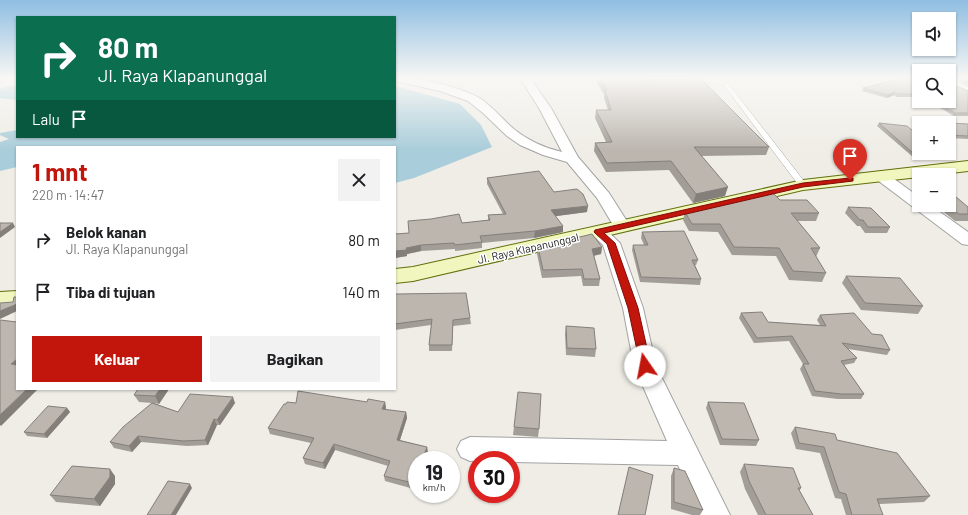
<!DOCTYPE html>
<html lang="id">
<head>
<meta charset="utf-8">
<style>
  body { margin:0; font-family:Barlow,sans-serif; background:#f2f2f2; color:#202124; height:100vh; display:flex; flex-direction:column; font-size:15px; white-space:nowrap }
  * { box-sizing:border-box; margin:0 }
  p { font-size:13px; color:#757577 }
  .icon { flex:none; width:22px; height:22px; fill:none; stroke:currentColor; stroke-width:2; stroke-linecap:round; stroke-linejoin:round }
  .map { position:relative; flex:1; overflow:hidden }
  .panel { position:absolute; left:16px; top:146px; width:380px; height:244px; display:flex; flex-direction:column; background:#fff; border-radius:0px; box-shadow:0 1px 3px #0004 }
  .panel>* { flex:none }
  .hud { position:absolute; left:16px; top:16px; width:380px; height:122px; border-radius:0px; box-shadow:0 1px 3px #0004; background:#0b6e4f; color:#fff; overflow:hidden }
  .controls { position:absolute; left:912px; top:12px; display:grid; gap:8px }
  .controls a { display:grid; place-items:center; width:44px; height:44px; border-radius:0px; background:#fff; box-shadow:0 1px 3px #0004; font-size:20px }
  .speed { position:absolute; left:408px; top:451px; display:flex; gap:8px; font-size:20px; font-weight:700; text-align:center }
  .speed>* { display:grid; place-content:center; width:52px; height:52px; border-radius:50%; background:#fff; box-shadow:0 1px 3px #0004; line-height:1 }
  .speed small { font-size:10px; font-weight:400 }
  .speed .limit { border:6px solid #d22; background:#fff; color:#111 }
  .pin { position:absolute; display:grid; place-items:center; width:34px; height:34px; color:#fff; margin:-41px -17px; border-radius:50% 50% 50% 0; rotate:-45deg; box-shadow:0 0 4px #0007 }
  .pin .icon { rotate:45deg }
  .me { position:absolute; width:44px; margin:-22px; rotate:348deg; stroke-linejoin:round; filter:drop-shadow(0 0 3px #0008) }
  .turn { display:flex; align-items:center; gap:14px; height:84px; padding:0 16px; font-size:18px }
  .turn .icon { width:52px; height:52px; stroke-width:2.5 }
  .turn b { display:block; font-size:28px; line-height:34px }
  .then { display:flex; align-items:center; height:38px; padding:0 16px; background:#0003; gap:8px; font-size:15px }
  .round { display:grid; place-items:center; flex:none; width:42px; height:42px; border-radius:0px; background:#f2f2f2 }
  .summary { display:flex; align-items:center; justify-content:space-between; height:68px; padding:0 16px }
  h1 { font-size:24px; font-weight:700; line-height:30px; color:#c2150c }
  .primary-button { display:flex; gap:8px; margin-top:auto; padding:8px 16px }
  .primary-button a { flex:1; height:46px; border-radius:0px; background:#c2150c; color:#fff; font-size:16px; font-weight:700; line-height:46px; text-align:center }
  .primary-button a+a { background:#f2f2f2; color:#202124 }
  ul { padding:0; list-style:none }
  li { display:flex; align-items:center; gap:12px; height:52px; padding:0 16px }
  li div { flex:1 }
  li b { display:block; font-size:15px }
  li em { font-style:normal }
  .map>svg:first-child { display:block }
</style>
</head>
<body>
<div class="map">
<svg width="968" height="515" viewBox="0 0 968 515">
  <rect width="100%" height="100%" fill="#efede6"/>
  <path fill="#a9cdda" d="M 17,85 L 17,100 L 0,98 L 0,90 L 2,88 Z
    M 395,86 L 460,104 L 481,125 L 492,147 L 414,178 L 395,183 L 395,147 L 17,147 L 17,167 L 0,171 L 0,142 L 9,139 L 0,135 L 0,133 L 17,130 L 17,137 L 395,137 Z"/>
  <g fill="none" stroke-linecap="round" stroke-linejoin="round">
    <defs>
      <path id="lane" d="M 611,78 L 706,78 L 727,82 L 807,185 L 803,187 L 800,187 L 723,84 L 705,81 L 614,80 Z"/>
      <path id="street" d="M 395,78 C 421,78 459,86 481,99 C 494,108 503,120 515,130 C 529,141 545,148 562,152 L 539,108 L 520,78 L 530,78 L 551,108 L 578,157 L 609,193 L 630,226 L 628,230 L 622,231 L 616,230 L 597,198 L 567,162 L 543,155 L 520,145 L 507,136 L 483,113 L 468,101 L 440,91 L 395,81 Z
        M 949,78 L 953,78 L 968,87 L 968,94 L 949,84 Z
        M 881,172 L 886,173 L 919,197 L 919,205 L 930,205 L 968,232 L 968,245 L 962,244 L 876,179 L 874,176 L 876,173 Z
        M 598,227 L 604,228 L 620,243 L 643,308 L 656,366 L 730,515 L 700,515 L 678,465 L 511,462 L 511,460 L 470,461 L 461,457 L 457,449 L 461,441 L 470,437 L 667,441 L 634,366 L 623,308 L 603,245 L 590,232 L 592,228 Z"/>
      <path id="secondary" d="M 968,161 L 968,171 L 935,175 L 919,175 L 919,177 L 803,190 L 413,281 L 395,283 L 395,269 L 413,267 L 803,180 Z
        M 17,291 L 17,307 L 0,308 L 0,292 Z"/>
    </defs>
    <use href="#lane" stroke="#a3a3a3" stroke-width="1"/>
    <use href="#street" stroke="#a3a3a3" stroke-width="2"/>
    <use href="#secondary" stroke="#61710c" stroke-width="2"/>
    <use href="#lane" fill="#fff" fill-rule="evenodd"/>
    <use href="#street" fill="#fff" fill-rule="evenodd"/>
    <use href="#secondary" fill="#f0f6be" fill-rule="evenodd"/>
  </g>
  <path fill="#a29d96" d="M 597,78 L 644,80 L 769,147 L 766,155 L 701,156 L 725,196 L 693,203 L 669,170 L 606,172 L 594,151 L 595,143 L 606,142 L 595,118 L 596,110 L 608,110 L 604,98 L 604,94 L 597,83 Z
    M 919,78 L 919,97 L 897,97 L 894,95 L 887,98 L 862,91 L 863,88 Z
    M 956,78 L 968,78 L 968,85 Z
    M 950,83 L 968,91 L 968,116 L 954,116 L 928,101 L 949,101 Z
    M 879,123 L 941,155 L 940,158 L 913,157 L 877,126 Z
    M 949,123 L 968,124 L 968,139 L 949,138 Z
    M 487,178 L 554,192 L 587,212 L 555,216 L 563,226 L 563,232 L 534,238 L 482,243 L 482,248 L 455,251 L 455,249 L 421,251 L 407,254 L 407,256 L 395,258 L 395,234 L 409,233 L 462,223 L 488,220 L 488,215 L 503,214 L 487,184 Z
    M 780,200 L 819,213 L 816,221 L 797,221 L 820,248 L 816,257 L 826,273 L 822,282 L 789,280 L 776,256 L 732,255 L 718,232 L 689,231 L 683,220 L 685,212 Z
    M 935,205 L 949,205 L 968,207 L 968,221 L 955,221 Z
    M 848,207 L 890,227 L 887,233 L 865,233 L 860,226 L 857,226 L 845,213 Z
    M 642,232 L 698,260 L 696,265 L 695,265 L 701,279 L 700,285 L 640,282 L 632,250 L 633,245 L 644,245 L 641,238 Z
    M 538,247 L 602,247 L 601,254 L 594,256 L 600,279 L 599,286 L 583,286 L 581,276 L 542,278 L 537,254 Z
    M 846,276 L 923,306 L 918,314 L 861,310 L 842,283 Z
    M 395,294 L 470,318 L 471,324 L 453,326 L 452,351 L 429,351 L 429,345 L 431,325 L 395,330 Z
    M 741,313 L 768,322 L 820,325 L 817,320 L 820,315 L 872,334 L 890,350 L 887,355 L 848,349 L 857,358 L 854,363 L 844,365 L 864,394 L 861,399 L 838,399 L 812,396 L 800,369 L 803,364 L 789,341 L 754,343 L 739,318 Z
    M 566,326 L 596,349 L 595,357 L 566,355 L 565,334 Z
    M 138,389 L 169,389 L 159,404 L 154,403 L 178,412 L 235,403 L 220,425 L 217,425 L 208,445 L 187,446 L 141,442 L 132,452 L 114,448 L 110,442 L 152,403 L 139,402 L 134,395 Z
    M 367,402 L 385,402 L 386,408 L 386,410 L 406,412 L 407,418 L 400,440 L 427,447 L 428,453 L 425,460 L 417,460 L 414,489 L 385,481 L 384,476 L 388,466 L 335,450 L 325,469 L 305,464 L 303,458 L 311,443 L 270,434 L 268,428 L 286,404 L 296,403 Z
    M 708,402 L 759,440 L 756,446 L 720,445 L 706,408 Z
    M 67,408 L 70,412 L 47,438 L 27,436 L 24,432 Z
    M 514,427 L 539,429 L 538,437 L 513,435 Z
    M 795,427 L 837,440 L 930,496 L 924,502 L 879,504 L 883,515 L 846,515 L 841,499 L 835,498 L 820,453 L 796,449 L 791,433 Z
    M 744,464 L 801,488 L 799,491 L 813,515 L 758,515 L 745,489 L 740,472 Z
    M 629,467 L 645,515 L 618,515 Z
    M 674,468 L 703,510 L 700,515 L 692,515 L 671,509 L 671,476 Z
    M 115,476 L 115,484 L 100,506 L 56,502 L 50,495 Z"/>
  <path fill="#847f7a" d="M 895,92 L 894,95 L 887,98 L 888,95 Z
    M 728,187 L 725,196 L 693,203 L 696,194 Z
    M 588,206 L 587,212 L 550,217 L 551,210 Z
    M 13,223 L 15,227 L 0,238 L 0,232 Z
    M 563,226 L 563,232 L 534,238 L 535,231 Z
    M 421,245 L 421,251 L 407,254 L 407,256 L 395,258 L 395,251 Z
    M 602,247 L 601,254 L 591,256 L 592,249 Z
    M 17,304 L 17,311 L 0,319 L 0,311 Z
    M 17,359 L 17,369 L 11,364 Z
    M 27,389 L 38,389 L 1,426 L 0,425 L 0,415 Z
    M 160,389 L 169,389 L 159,404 L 155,396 Z
    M 233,397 L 235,403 L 220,425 L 217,420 Z
    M 385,402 L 386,408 L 383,415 L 382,409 Z
    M 67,408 L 70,412 L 47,438 L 44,434 Z
    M 406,412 L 407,418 L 398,446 L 397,440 Z
    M 214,419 L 217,425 L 208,445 L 205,440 Z
    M 138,436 L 141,442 L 132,452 L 129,446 Z
    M 334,444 L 335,450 L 325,469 L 323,463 Z
    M 427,447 L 428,453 L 425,460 L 422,460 Z
    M 110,469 L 115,476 L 115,484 L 100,506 L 94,499 Z
    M 417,473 L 417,481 L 414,489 L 413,483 Z
    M 190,484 L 192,488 L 176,515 L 171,515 Z"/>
  <path fill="#bcb6af" stroke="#847f7a" d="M 599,78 L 642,78 L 644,80 L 701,79 L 769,147 L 694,147 L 728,187 L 696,194 L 671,161 L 607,163 L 595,143 L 612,142 L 596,110 L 611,110 L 605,90 L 607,90 Z
    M 904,78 L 919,78 L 919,94 L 898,94 L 895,92 L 888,95 L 863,88 Z
    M 949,78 L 950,83 L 968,91 L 968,113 L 955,113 L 934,101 L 949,101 Z
    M 961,78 L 968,78 L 968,82 Z
    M 879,123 L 907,126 L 919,136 L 919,153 L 939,153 L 941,155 L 914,154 Z
    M 949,123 L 968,124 L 968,136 L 949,135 Z
    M 539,171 L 554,192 L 577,189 L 583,194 L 588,206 L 551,210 L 563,226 L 535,231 L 480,236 L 482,242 L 455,245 L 454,243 L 421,245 L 406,248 L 407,250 L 395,251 L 395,234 L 409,233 L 408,221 L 431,219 L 459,214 L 462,223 L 490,220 L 488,215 L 506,214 L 487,178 Z
    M 949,191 L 968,207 L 968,214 L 959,214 L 947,205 L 949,205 Z
    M 768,193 L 773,193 L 780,200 L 807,200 L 819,213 L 791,213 L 820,248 L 811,248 L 826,273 L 793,271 L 779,248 L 734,247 L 720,224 L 692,224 L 685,212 Z
    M 848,207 L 871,208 L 890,227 L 868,227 L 863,220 L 860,220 Z
    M 0,223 L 13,223 L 0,232 Z
    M 684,231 L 698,260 L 692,260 L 701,279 L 641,277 L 633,245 L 648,245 L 642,232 Z
    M 592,234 L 602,247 L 592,249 L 600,279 L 584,279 L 582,269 L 543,270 L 538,247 Z
    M 846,276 L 900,278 L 923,306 L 865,303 Z
    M 466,293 L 470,318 L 453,320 L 452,345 L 429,345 L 432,319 L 395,324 L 395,294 Z
    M 14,297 L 17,297 L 17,304 L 0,311 L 0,303 L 13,302 Z
    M 762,312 L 768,322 L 826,326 L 820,315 L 854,313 L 872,334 L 882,335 L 890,350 L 842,343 L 857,358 L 841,361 L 864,394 L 841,394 L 815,391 L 803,364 L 809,364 L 792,336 L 757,338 L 741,313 Z
    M 0,320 L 17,322 L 17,359 L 11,364 L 17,365 L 17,389 L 27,389 L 0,415 Z
    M 566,326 L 594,328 L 596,349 L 567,348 Z
    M 138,389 L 160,389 L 155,396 L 134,395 Z
    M 298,391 L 367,402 L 368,399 L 385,402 L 382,409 L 406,412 L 397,440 L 427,447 L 422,460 L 417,460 L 417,473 L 413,483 L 384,476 L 390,461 L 334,444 L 323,463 L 303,458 L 314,438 L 268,428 L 284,404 L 286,404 L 287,402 L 296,403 Z
    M 518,392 L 541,394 L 539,429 L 514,427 Z
    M 190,394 L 233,397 L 217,420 L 214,419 L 205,440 L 183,441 L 138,436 L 129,446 L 110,442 L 123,427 L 152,403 L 178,412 Z
    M 708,402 L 744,403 L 759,440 L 722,439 Z
    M 48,406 L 67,408 L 44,434 L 24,432 Z
    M 795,427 L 835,434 L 837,440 L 897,453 L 930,496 L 877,499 L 883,515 L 852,515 L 846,494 L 839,492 L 824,447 L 799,443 Z
    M 744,464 L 793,468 L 801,488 L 798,488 L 813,515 L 766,515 L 749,481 Z
    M 72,466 L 110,469 L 110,477 L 94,499 L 50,495 Z
    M 629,467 L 653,475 L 645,515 L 618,515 Z
    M 674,468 L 685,471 L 703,510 L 674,502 Z
    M 168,481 L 190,484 L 171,515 L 147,515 Z"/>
  <linearGradient id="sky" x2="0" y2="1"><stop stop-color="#8fbee2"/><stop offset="0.52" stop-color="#f8f7f4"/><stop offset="1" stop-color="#f8f7f4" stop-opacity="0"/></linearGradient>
  <rect width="968" height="150" fill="url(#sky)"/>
  <path fill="#c2150c" stroke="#7e0e08" d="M 850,178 L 853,178 L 853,181 L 803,187 L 604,233 L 615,243 L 638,308 L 651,366 L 649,369 L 645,371 L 641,369 L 628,308 L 607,244 L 595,233 L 594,232 L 595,230 L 803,183 Z"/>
  <g text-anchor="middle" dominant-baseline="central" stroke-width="3" stroke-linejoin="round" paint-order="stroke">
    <g font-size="11" fill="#1f1f1f" stroke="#fff">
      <text transform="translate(528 248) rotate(-13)">Jl. Raya Klapanunggal</text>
    </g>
  </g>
</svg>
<div class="controls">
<a><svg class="icon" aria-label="sound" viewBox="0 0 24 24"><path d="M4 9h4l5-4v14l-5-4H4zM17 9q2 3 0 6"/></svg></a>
<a><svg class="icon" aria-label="search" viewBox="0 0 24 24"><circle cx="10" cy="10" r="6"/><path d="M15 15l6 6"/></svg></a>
<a>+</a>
<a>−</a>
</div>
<div class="speed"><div>19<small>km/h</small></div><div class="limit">30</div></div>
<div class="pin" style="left:850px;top:180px;background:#d93025"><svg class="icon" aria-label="arrive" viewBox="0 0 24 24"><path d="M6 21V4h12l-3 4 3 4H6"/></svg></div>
<svg class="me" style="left:645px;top:366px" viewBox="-20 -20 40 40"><circle r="19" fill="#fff"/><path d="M0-13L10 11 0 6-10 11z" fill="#c2150c"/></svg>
<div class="hud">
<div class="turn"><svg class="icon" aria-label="right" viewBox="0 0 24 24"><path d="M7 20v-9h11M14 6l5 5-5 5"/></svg><div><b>80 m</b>Jl. Raya Klapanunggal</div></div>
<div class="then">Lalu<svg class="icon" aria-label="arrive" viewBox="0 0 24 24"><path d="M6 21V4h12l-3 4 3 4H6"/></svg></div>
</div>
<section class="panel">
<div class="summary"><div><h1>1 mnt</h1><p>220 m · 14:47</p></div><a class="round"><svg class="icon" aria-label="close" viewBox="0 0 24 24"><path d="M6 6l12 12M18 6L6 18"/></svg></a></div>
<ul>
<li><svg class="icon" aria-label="right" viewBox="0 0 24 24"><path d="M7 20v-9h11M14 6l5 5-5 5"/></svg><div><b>Belok kanan</b><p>Jl. Raya Klapanunggal</p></div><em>80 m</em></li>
<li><svg class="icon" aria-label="arrive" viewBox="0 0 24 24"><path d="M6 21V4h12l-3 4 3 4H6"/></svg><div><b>Tiba di tujuan</b></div><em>140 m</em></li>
</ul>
<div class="primary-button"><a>Keluar</a><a>Bagikan</a></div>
</section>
</div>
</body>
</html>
